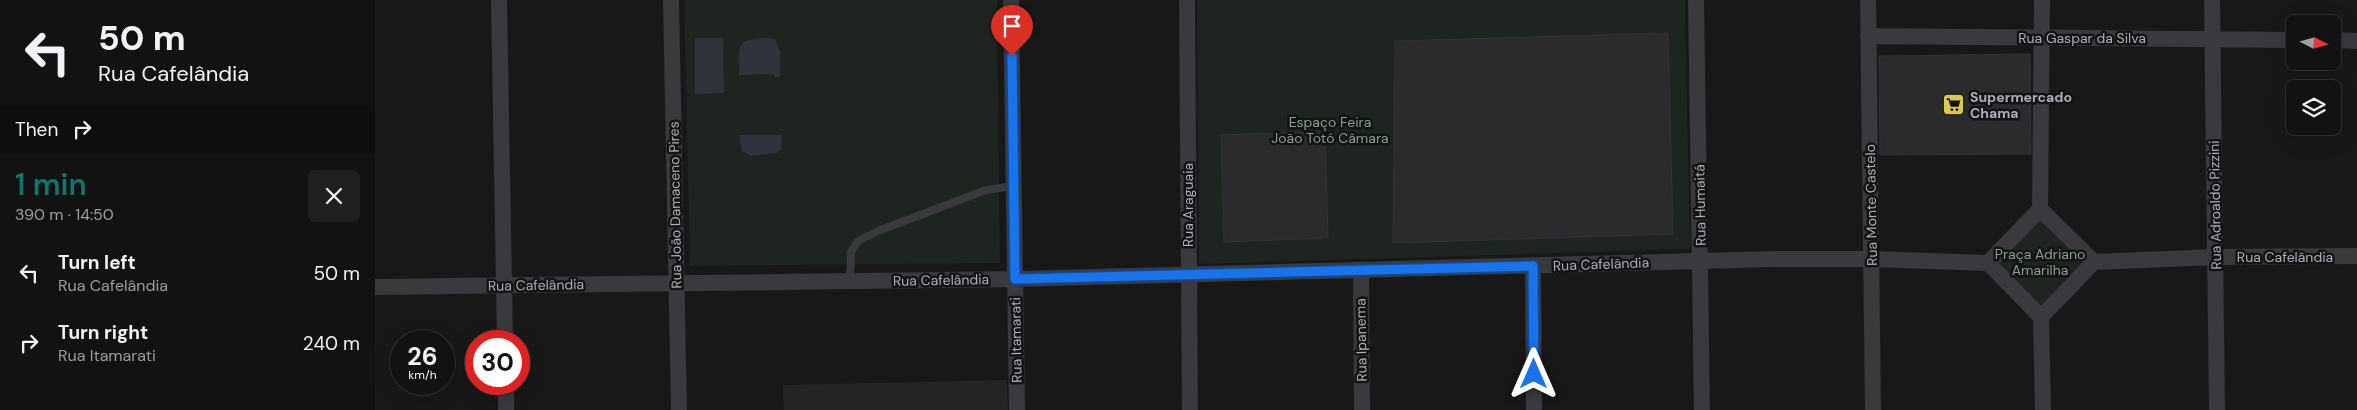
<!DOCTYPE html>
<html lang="en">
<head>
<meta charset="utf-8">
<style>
  body { margin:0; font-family:"DM Sans",sans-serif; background:#1f2021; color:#f1f3f6; height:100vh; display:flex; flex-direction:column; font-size:19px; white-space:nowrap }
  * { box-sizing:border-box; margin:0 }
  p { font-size:16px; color:#9c9ea0 }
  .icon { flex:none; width:28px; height:28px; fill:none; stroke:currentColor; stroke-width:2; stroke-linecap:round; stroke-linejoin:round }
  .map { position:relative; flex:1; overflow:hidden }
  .sheet { display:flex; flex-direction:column; background:#121213; width:375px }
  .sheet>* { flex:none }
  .top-card { background:#121213; color:#f1f3f6; overflow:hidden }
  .needle { width:32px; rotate:96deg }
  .buttons { position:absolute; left:1911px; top:15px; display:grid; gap:10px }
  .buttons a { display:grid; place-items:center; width:55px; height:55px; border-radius:8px; background:#121213; box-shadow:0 5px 20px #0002,0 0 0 1px #313233; font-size:25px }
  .speed { position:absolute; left:15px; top:330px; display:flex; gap:10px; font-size:25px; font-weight:700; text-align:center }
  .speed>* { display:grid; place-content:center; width:65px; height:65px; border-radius:50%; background:#121213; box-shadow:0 5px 20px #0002,0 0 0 1px #313233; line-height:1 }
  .speed small { font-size:12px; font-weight:400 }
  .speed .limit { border:8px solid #d22; background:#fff; color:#111 }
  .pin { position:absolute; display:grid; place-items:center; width:42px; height:42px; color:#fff; margin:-51px -21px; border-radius:50% 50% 50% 0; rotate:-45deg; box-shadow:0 0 5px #0007 }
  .pin .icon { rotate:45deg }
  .me { position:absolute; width:55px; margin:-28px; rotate:0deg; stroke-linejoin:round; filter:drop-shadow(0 0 4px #0008) }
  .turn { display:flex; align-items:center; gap:18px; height:105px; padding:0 15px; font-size:22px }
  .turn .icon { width:65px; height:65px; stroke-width:2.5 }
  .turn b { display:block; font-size:35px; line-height:42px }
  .then { display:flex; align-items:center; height:48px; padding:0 15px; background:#0003; gap:10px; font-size:19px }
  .round { display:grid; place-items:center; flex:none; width:52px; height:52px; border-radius:8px; background:#1f2021 }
  .headline { display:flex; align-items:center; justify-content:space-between; height:85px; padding:0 15px }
  h1 { font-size:30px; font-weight:600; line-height:38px; color:#0f766e }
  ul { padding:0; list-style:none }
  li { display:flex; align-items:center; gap:15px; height:70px; padding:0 15px }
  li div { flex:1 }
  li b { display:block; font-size:19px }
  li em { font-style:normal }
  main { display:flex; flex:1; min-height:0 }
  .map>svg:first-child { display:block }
</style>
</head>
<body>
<main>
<section class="sheet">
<div class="top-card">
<div class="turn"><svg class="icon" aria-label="left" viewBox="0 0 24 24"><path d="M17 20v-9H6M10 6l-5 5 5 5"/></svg><div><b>50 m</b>Rua Cafelândia</div></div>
<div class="then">Then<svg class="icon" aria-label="right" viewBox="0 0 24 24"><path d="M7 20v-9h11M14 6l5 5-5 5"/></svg></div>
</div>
<div class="headline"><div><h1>1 min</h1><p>390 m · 14:50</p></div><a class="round"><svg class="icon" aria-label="close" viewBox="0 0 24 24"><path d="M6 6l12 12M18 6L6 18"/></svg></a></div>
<ul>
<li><svg class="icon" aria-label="left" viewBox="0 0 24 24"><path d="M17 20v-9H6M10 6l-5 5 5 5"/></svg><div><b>Turn left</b><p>Rua Cafelândia</p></div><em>50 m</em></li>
<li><svg class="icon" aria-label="right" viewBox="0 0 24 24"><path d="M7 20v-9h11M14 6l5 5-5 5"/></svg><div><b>Turn right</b><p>Rua Itamarati</p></div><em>240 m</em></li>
</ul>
</section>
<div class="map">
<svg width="1982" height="410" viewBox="0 0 1982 410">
  <rect width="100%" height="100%" fill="#181819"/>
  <path fill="#242426" d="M 632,380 L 633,410 L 409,410 L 408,385 Z"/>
  <path fill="#1e2420" d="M 309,0 L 622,0 L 625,263 L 315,266 Z
    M 822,0 L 1310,0 L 1315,249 L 824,264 Z
    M 1664,214 L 1713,262 L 1666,311 L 1617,263 Z"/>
  <path fill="#2f343c" d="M 320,38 L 348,38 L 349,93 L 320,94 Z
    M 393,38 L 400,39 L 405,51 L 405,77 L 400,77 L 399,74 L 364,75 C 364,44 359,39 393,38 Z
    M 364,135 L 407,135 L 406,149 L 402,153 L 376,156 L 367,151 Z"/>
  <path fill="#2b2b2d" stroke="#333235" d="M 1293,33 L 1298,234 L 1018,243 L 1020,41 Z
    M 1655,54 L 1656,154 L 1505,155 L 1504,56 Z
    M 950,131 L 953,238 L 849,242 L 846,135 Z"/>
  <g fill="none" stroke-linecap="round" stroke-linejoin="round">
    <path stroke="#39393e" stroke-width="8" d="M 475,281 L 476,252 L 483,241 L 503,231 L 611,190 L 639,186"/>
    <path stroke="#39393e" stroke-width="16" d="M 124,0 L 130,341
      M 296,0 L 304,410
      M 636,0 L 642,410
      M 812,0 L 815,410
      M 1321,0 L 1327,410
      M 1493,0 L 1498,410
      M 1837,0 L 1842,410
      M 1493,36 L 1920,40
      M 1958,40 L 1982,41
      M 1665,209 L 1719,262 L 1666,317 L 1613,263 Z
      M 1665,209 L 1667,0
      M 1719,262 L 1840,257 L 1982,256
      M 1158,266 L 1159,410
      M 986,270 L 987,410
      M 0,287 L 640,279 L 1401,259 L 1497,259 L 1613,263
      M 1666,317 L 1668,410
      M 131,384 L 131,410"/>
  </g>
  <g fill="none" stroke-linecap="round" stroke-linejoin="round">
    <defs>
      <path id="route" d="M 637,56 L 640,279 L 1158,266 L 1159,374"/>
    </defs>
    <use href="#route" stroke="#114b97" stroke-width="12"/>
    <use href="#route" stroke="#1a73e8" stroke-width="9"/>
  </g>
  <defs>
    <symbol id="supermarket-square" viewBox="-11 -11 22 22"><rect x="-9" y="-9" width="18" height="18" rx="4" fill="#dbc84e" stroke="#131314"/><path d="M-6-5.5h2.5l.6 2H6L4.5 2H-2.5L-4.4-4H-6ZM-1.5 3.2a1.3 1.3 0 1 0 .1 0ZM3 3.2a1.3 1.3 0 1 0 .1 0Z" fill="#111"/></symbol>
  </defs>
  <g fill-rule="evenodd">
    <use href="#supermarket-square" x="1566" y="92" width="25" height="25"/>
  </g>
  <g text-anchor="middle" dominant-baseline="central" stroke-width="5" stroke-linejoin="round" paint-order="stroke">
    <g font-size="14" fill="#acadb7" stroke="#131314">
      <text x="1707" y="38">Rua Gaspar da Silva</text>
      <text transform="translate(300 205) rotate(-91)">Rua João Damaceno Pires</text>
      <text transform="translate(813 205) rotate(-90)">Rua Araguaia</text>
      <text transform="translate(1325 205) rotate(-91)">Rua Humaitá</text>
      <text transform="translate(1496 205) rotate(-91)">Rua Monte Castelo</text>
      <text transform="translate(1840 205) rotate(-91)">Rua Adroaldo Pizzini</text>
      <text x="1910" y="257">Rua Cafelândia</text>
      <text transform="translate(1226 264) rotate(-2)">Rua Cafelândia</text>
      <text transform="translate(566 280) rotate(-1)">Rua Cafelândia</text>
      <text transform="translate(161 285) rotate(-1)">Rua Cafelândia</text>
      <text transform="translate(641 340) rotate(-91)">Rua Itamarati</text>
      <text transform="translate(986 340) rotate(-91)">Rua Ipanema</text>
    </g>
    <g font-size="14" font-weight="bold" fill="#acadb7" stroke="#131314" text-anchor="start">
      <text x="1595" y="97">Supermercado<tspan x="1595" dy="16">Chama</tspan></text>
    </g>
    <g font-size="14" fill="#85a08c" stroke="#131314">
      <text x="955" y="122">Espaço Feira<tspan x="955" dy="16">João Totó Câmara</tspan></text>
      <text x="1665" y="254">Praça Adriano<tspan x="1665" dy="16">Amarilha</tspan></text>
    </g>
  </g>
</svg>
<div class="buttons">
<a><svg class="needle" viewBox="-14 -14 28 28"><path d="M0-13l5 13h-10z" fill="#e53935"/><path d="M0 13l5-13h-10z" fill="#9c9ea0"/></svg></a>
<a><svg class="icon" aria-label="layers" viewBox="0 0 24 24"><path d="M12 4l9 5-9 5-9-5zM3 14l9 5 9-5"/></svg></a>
</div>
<div class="speed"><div>26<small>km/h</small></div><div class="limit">30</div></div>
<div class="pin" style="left:637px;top:56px;background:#d93025"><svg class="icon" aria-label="arrive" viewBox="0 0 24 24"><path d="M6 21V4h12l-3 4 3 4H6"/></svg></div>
<svg class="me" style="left:1159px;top:374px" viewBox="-20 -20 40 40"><path d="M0-17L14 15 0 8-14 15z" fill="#1a73e8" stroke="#fff" stroke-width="4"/></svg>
</div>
</main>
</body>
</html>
